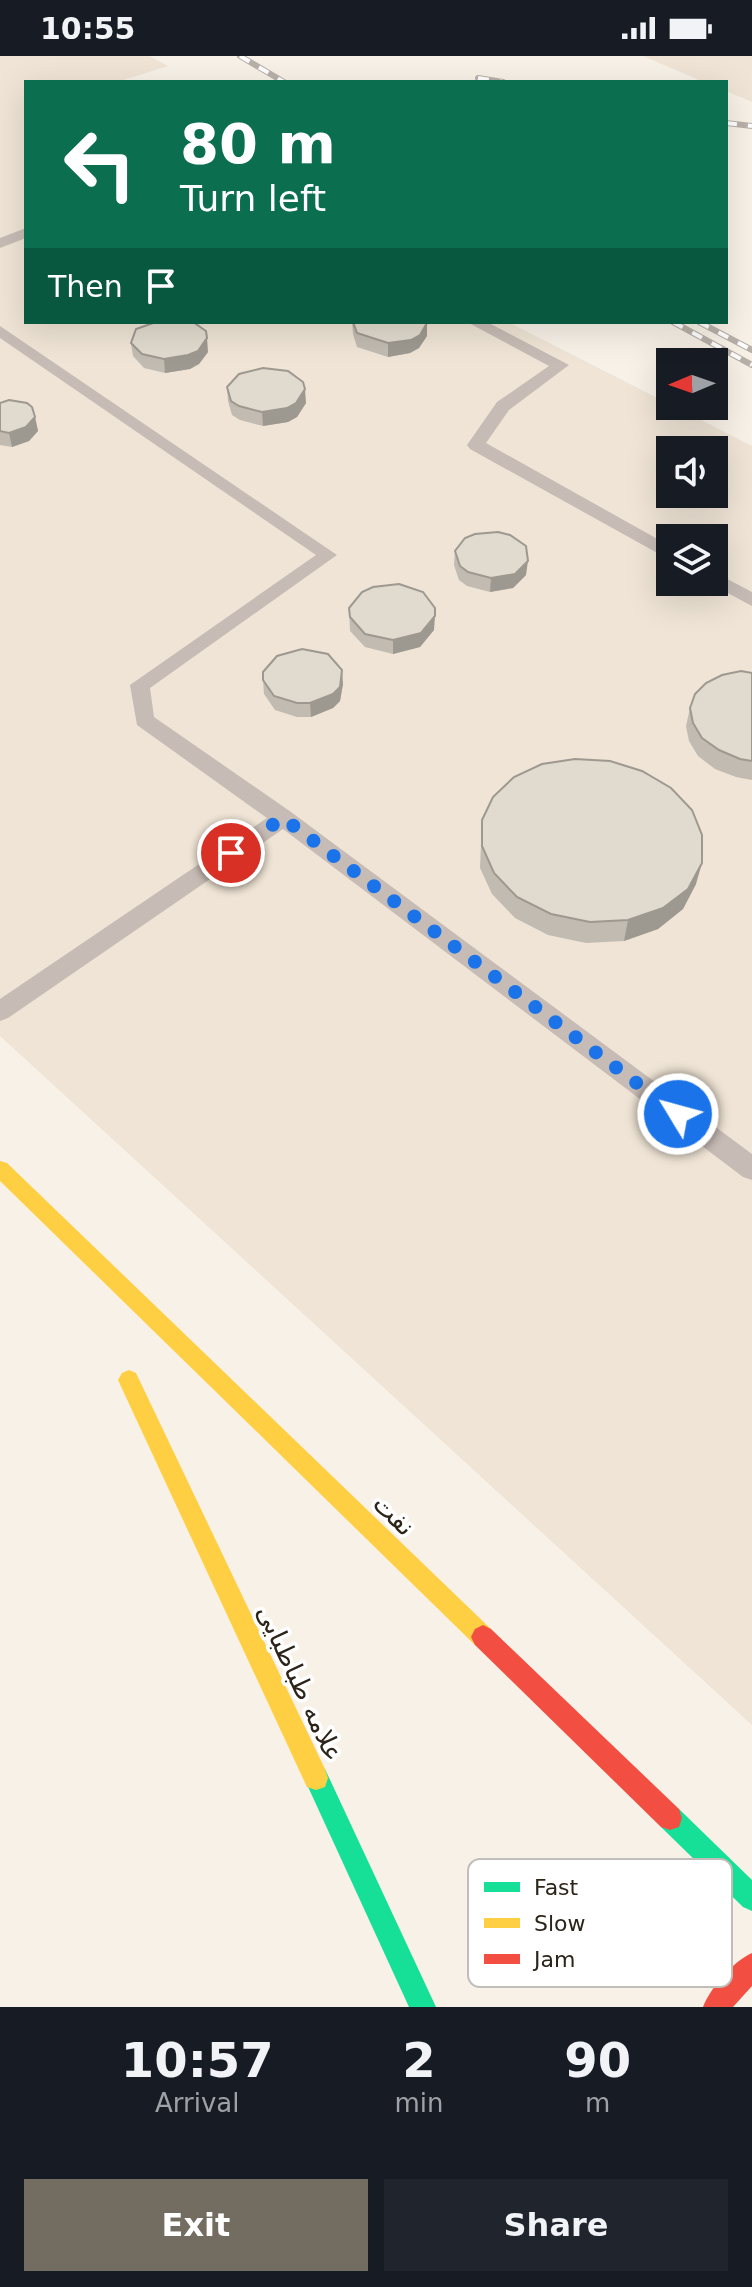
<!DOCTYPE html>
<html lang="en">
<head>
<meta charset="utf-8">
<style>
  body { margin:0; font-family:"DejaVu Sans",Vazirmatn,sans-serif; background:#20242c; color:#f1f3f6; height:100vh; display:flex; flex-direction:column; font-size:30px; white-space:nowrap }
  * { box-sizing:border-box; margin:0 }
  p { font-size:26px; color:#9ea1a6 }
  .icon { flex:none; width:44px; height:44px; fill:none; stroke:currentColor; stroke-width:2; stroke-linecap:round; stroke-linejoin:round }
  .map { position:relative; height:1951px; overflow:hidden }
  .drawer { display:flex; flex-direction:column; background:#171b24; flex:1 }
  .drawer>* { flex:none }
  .top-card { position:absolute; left:24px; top:24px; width:704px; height:244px; border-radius:0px; box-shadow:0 8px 32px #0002; background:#0b6e4f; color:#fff; overflow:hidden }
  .needle { width:52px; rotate:268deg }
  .buttons { position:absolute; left:656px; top:292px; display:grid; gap:16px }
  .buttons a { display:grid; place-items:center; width:72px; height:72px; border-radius:0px; background:#171b24; box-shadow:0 8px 32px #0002; font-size:40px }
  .pin { position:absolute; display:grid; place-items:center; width:68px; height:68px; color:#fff; margin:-34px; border:4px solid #fff; border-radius:50%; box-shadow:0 2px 8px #0007 }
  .me { position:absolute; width:88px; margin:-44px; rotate:307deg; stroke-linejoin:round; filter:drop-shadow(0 0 6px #0008) }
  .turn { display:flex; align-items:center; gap:28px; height:168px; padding:0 24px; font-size:36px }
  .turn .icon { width:104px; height:104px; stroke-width:2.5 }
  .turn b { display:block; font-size:56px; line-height:68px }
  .then { display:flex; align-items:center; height:76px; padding:0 24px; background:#0003; gap:16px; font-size:30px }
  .eta { display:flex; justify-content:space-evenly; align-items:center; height:136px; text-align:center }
  .eta b { font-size:48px; font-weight:600; line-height:56px }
  .cta { display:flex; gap:16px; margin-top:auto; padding:16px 24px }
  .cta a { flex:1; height:92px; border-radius:0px; background:#736c61; color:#fff; font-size:32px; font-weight:600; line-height:92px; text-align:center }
  .cta a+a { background:#20242c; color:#f1f3f6 }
  .status { display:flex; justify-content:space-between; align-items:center; height:56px; padding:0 40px; background:#171b24; direction:ltr }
  .status svg { height:22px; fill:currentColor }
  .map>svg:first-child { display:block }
</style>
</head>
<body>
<div class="status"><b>10:55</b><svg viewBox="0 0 49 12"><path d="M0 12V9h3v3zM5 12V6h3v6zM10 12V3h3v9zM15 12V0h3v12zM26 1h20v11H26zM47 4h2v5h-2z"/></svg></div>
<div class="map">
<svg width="752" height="1951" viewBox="0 0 752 1951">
  <rect width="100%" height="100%" fill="#f8f1e7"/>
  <path fill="#efe4d5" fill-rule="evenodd" d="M 0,0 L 149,0 L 168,10 L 117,26 L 26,26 L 26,266 L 508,266 L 752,390 L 752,1669 L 0,980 ZM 670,394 L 714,394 L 714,438 L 670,438 ZM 670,482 L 714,482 L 714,526 L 670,526 Z
    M 643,0 L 752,0 L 752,46 L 726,35 L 726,26 L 704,26 Z"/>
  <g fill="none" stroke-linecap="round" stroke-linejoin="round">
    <path fill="#c7bbb5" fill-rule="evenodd" d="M 26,172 L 26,182 L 0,192 L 0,182 Z
      M 467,266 L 487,266 L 569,309 L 509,354 L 486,387 L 670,490 L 670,504 L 470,393 L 467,389 L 497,346 L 549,310 Z
      M 0,270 L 337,499 L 150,632 L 154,661 L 291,756 L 752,1098 L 752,1124 L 743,1121 L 283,773 L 8,962 L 0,965 L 0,943 L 267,762 L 137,669 L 130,629 L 316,499 L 0,282 Z
      M 714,516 L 752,536 L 752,550 L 707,526 L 714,526 Z"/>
    <path fill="#16e098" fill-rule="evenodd" d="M 316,1710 L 325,1713 L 436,1951 L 409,1951 L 304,1722 L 307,1713 Z
      M 670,1750 L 679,1753 L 752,1824 L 752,1855 L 743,1851 L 661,1771 L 658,1762 L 661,1753 Z"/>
    <path fill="#ffcf43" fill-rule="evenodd" d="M 0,1105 L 7,1107 L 491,1573 L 495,1581 L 491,1589 L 483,1593 L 475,1589 L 0,1125 Z
      M 129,1314 L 136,1317 L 325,1713 L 328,1722 L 325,1731 L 316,1734 L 307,1731 L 118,1324 L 122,1317 Z"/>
    <path fill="#f24e42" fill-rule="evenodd" d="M 483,1569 L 491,1573 L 679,1753 L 682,1762 L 679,1771 L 670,1774 L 661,1771 L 475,1589 L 471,1581 L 475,1573 Z
      M 752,1897 L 752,1930 L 733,1951 L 703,1951 C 710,1933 733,1905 752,1897 Z"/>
    <defs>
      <path id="rail" d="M 240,0 L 284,26
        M 478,22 L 503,26
        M 726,67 L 752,70
        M 673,266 L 752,309
        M 699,266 L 752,294"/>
    </defs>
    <use href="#rail" stroke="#b8b0a9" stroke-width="6"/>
    <use href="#rail" stroke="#fff" stroke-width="4" stroke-dasharray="11" stroke-linecap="butt"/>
  </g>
  <path fill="#c2bbb1" d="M 352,266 L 427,267 L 427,280 L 419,292 L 410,297 L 388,301 L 357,291 L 353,278 Z
    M 131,287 L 208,296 L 199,308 L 190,313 L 165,317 L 144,312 L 133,300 Z
    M 227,331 L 306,347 L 297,361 L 288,366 L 263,370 L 240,364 L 232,359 L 228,345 Z
    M 0,347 L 35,361 L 38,375 L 29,385 L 12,391 L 0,389 Z
    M 455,495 L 526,519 L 513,532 L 490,536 L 467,530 L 459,524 L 454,509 Z
    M 349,552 L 434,574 L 420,591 L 393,598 L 365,591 L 350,575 Z
    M 752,617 L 752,724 L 736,721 L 715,713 L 698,700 L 689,685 L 686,670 L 690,652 Z
    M 263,624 L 343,628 L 340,645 L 333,652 L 311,661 L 297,661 L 275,654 L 264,638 Z
    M 482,764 L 696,828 L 683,853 L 658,873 L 624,885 L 586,887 L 548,879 L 515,862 L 492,838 L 480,812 Z"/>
  <path fill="#9e9990" d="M 427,267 L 427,280 L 419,292 L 410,297 L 388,301 L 388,287 Z
    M 207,282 L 208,296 L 199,308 L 190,313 L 165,317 L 164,303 Z
    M 305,333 L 306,347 L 297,361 L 288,366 L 263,370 L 262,356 Z
    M 35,361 L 38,375 L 29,385 L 12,391 L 9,377 Z
    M 528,505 L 526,519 L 513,532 L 490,536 L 491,522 Z
    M 435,560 L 434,574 L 420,591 L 393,598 L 393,584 Z
    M 342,614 L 343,628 L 340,645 L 333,652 L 311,661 L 310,647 Z
    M 702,807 L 696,828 L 683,853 L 658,873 L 624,885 L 628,864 Z"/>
  <path fill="#e1dace" stroke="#9e9990" stroke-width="2" d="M 156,266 L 193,266 L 206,275 L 207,282 L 198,295 L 188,299 L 164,303 L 142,298 L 131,287 L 136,273 Z
    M 353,266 L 427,266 L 427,267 L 420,279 L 411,284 L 388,287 L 357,277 Z
    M 263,312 L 288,315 L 303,326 L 305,333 L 296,347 L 287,352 L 262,356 L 239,350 L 231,345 L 227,331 L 239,318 Z
    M 9,344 L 27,347 L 32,351 L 35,361 L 26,371 L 9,377 L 0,375 L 0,347 Z
    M 498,476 L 510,479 L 526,490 L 528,505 L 515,518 L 491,522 L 468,516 L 460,510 L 455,495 L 465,482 L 475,478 Z
    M 399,528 L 423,536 L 435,552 L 435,560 L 421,577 L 393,584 L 365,578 L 350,561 L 349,552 L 362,536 L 373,531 Z
    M 302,593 L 328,598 L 342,614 L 340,631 L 333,638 L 310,647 L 297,647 L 274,640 L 263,624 L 263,616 L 277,600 Z
    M 741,615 L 752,617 L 752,705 L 740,703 L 719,694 L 702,682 L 693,667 L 690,652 L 695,638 L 706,627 L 722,619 Z
    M 575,703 L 610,705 L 642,715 L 671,732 L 692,754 L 702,779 L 702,807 L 688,833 L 663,852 L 628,864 L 590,866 L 551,858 L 517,841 L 494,817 L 482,790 L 482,764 L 493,741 L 514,721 L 542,708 Z"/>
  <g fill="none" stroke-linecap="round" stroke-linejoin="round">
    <path stroke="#1a73e8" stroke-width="14" stroke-dasharray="0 25.2" d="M 231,797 L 283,762 L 678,1058"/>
  </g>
  <g text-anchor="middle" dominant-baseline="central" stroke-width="7" stroke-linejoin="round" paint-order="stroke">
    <g font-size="26" fill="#2c2419" stroke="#fff">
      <text transform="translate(394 1459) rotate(44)">نفت</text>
      <text transform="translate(300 1627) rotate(65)">علامه طباطبایی</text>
    </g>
  </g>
  <rect x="468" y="1803" width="264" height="128" rx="12" fill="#fff" stroke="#c0bdba" stroke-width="2"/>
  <rect x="484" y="1826" width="36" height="10" fill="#16e098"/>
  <rect x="484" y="1862" width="36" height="10" fill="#ffcf43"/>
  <rect x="484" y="1898" width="36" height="10" fill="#f24e42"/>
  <g font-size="22" fill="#2c2419">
    <text x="534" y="1839">Fast</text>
    <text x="534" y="1875">Slow</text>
    <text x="534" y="1911">Jam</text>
  </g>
</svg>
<div class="buttons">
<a><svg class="needle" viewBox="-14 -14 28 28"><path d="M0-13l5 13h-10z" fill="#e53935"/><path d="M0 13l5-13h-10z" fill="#9ea1a6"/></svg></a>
<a><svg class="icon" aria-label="sound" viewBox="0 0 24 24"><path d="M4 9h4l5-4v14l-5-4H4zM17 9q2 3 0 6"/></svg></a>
<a><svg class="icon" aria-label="layers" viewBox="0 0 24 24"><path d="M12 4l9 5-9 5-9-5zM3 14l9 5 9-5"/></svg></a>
</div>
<div class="pin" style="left:231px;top:797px;background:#d93025"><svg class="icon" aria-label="arrive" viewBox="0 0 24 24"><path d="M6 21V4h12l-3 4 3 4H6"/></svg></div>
<svg class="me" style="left:678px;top:1058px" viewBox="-20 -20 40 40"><circle r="17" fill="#1a73e8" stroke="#fff" stroke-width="3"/><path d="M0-11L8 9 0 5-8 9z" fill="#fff"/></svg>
<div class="top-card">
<div class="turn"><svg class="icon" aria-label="left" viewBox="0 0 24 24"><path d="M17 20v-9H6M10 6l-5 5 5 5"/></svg><div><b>80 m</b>Turn left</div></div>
<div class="then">Then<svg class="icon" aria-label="arrive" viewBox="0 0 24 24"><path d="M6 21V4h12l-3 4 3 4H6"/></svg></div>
</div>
</div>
<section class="drawer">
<div class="eta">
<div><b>10:57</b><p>Arrival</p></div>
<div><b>2</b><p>min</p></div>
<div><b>90</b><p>m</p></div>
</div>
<div class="cta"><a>Exit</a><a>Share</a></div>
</section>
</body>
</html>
